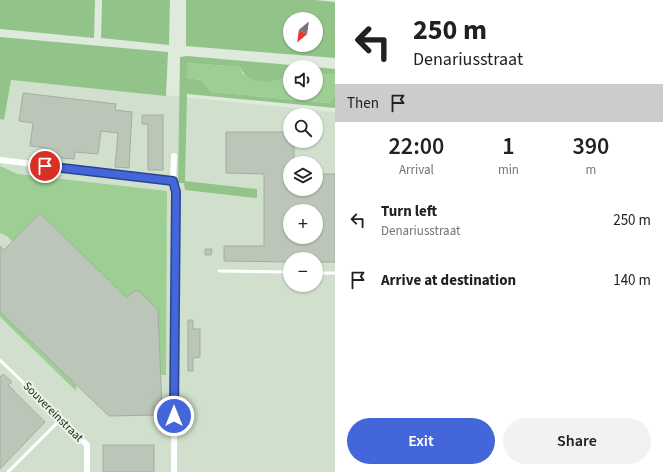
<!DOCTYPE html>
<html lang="en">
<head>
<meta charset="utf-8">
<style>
  body { margin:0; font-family:"Source Sans 3",sans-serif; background:#f2f2f2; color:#202124; height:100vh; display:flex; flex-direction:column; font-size:15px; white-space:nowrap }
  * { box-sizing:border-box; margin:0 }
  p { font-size:13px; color:#757577 }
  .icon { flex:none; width:22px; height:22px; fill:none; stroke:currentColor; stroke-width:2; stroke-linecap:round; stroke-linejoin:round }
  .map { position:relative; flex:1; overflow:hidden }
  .side { display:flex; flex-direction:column; background:#fff; width:328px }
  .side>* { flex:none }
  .hud { background:#fff; color:#202124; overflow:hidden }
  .needle { width:26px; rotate:209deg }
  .buttons { position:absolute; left:283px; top:12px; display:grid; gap:8px }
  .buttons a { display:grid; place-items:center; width:40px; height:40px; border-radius:50%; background:#fff; box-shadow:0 1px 3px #0004; font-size:20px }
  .pin { position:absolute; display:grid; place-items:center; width:34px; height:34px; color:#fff; margin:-17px; border:2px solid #fff; border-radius:50%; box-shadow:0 1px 4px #0007 }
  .me { position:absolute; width:44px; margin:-22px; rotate:0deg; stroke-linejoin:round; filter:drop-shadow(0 0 3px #0008) }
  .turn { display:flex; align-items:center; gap:14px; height:84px; padding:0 12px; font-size:18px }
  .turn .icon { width:52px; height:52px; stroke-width:2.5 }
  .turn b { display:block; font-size:28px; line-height:34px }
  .then { display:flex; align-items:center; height:38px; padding:0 12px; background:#0003; gap:8px; font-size:15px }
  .eta { display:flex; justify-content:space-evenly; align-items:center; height:68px; text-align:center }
  .eta b { font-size:24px; font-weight:600; line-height:28px }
  .button { display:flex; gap:8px; margin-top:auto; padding:8px 12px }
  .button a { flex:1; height:46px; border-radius:24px; background:#4367da; color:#fff; font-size:16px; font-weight:600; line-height:46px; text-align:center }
  .button a+a { background:#f2f2f2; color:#202124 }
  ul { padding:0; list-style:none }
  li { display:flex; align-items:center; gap:12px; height:60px; padding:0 12px }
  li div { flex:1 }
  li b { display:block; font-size:15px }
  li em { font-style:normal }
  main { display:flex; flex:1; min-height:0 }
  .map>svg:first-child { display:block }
</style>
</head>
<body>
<main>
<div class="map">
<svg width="335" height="472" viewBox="0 0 335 472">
  <rect width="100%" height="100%" fill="#dfeadd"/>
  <path fill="#d0e0cd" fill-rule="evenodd" d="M 10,80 L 335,112 L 335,472 L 0,472 L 0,317 L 76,391 L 77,372 L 166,374 L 18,174 L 0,166 L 0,119 L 4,119 ZM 290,115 L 316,115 L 316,141 L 290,141 ZM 290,163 L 316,163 L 316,189 L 290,189 ZM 290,211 L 316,211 L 316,237 L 290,237 ZM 290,259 L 316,259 L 316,285 L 290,285 Z
    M 0,233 L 7,236 L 21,250 L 0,306 Z"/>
  <path fill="#9dce94" d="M 187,63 L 240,67 L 243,74 L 282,78 L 290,75 L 290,93 L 316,93 L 316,73 L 335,75 L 335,94 L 330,103 L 212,92 L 201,80 L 187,78 Z
    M 0,166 L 18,174 L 167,191 L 166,375 L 77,372 L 76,391 L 0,317 L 0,306 L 20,250 L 7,236 L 0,233 Z"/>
  <path fill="#92c389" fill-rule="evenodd" d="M 0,0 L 95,0 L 94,38 L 0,29 Z
    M 102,0 L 170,0 L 169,45 L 101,38 Z
    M 186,0 L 315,0 L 335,2 L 335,58 L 186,46 ZM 290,19 L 316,19 L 316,45 L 290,45 Z
    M 0,37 L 168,52 L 166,96 L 11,80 L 4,120 L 0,119 Z
    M 187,56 L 313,67 L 290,67 L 290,75 C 273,84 249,86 240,67 L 187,63 L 187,78 L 201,80 L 212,92 L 330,103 L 335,94 L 335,108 L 187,94 L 185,181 L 257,189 L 257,198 L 185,190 L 184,183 L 178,183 L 180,57 Z
    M 316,67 L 335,69 L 335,75 L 316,73 Z"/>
  <path fill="#bbc6b9" stroke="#a3aea1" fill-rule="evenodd" d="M 23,93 L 116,104 L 115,110 L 132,112 L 129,168 L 115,167 L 118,133 L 101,131 L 98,154 L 75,152 L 74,159 L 46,157 L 47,148 L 30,146 L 33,123 L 19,121 Z
    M 142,115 L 163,115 L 163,170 L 148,170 L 148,124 L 142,124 Z
    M 226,132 L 290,132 L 290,141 L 294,141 L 294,163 L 290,163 L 290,189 L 316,189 L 316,174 L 335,174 L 335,262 L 316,262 L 316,259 L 290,259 L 290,262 L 224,261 L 224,246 L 264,246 L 264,174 L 226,173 ZM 290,211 L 316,211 L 316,237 L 290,237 Z
    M 40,213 L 127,298 L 134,291 L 139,291 L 158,310 L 162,408 L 157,415 L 109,416 L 0,312 L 0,246 L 4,250 Z
    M 205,249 L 212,249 L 211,255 L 205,255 Z
    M 188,320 L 193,320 L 193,329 L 200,329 L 200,357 L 193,358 L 193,371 L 188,371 Z
    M 3,374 L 12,382 L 8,385 L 45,422 L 0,469 L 0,377 Z
    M 103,445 L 154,445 L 154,472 L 103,472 Z"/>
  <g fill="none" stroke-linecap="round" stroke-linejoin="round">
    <path stroke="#fff" stroke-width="3" d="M 219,271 L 290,272
      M 316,273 L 335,273
      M 0,360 L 68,426
      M 8,472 L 61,419"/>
    <path stroke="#fff" stroke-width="6" d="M 174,156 L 173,181 L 175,192 L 174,472
      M 0,160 L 173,181
      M 68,426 L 87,445 L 87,472"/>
  </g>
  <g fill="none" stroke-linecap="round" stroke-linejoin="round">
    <defs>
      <path id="route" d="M 45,166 L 173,181 L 176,192 L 174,416"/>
    </defs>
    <use href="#route" stroke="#2c438e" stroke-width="10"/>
    <use href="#route" stroke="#4367da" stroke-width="7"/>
  </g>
  <g text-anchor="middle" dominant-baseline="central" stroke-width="4" stroke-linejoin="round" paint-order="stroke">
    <g font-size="12" fill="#272b26" stroke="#ecf7ea">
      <text transform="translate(53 412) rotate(45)">Souvereinstraat</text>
    </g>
  </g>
</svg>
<div class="buttons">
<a><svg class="needle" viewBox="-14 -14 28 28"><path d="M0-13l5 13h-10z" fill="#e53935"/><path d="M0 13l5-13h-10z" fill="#757577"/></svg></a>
<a><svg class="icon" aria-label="sound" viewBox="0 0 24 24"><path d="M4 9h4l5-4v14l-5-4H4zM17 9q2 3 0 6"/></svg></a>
<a><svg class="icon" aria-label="search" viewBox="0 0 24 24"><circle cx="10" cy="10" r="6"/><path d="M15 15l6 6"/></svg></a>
<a><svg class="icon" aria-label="layers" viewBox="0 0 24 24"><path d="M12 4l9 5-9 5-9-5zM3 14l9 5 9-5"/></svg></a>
<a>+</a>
<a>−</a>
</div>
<div class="pin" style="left:45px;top:166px;background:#d93025"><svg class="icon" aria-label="arrive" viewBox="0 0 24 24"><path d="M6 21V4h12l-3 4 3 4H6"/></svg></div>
<svg class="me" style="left:174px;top:416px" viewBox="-20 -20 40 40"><circle r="17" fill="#4367da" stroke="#fff" stroke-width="3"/><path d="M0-11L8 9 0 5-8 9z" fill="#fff"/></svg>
</div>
<section class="side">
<div class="hud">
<div class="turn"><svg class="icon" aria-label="left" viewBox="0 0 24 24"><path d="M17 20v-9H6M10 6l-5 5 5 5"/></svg><div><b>250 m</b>Denariusstraat</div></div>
<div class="then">Then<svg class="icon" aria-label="arrive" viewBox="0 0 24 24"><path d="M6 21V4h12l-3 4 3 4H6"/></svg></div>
</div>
<div class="eta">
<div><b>22:00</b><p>Arrival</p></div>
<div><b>1</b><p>min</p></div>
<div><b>390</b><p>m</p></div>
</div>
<ul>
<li><svg class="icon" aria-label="left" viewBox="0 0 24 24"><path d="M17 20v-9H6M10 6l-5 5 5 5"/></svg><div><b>Turn left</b><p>Denariusstraat</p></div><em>250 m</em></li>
<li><svg class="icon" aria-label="arrive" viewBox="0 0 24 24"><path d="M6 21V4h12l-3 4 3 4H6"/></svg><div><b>Arrive at destination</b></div><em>140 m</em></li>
</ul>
<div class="button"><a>Exit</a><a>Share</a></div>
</section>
</main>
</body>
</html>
